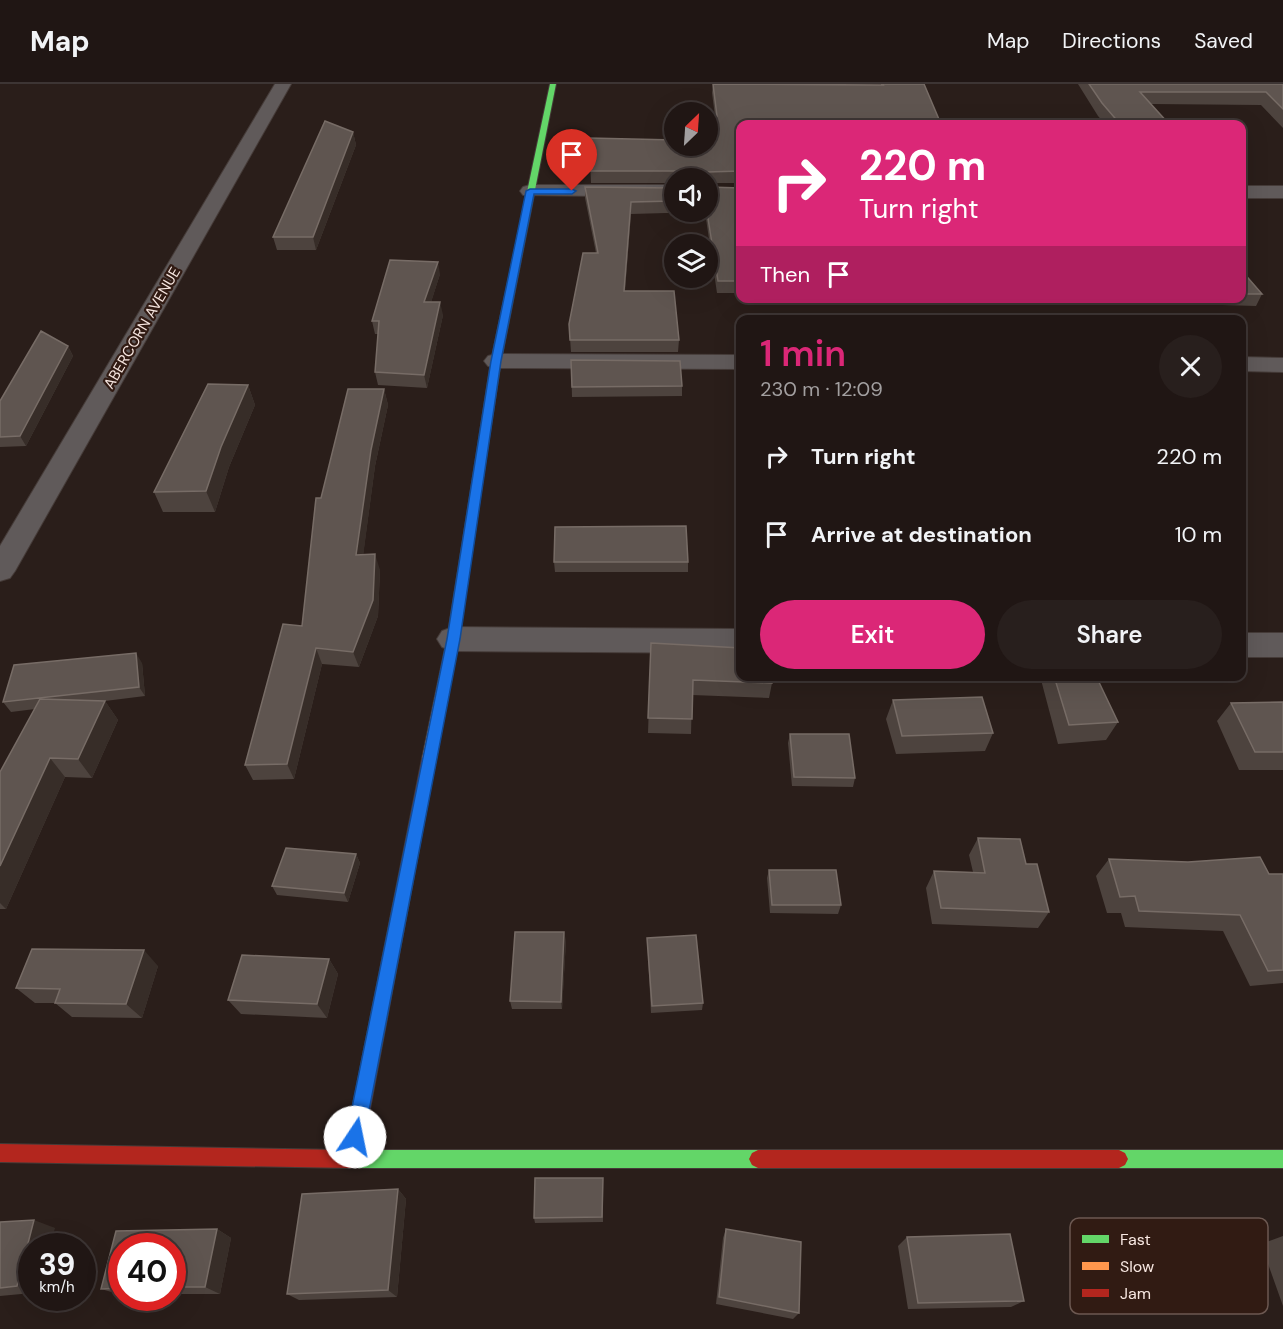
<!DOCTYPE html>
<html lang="en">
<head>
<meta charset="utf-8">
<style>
  body { margin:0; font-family:"DM Sans",sans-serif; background:#281f1d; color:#f1f3f6; height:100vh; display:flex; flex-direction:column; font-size:22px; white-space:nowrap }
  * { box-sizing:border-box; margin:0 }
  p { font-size:20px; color:#a29fa0 }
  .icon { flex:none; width:33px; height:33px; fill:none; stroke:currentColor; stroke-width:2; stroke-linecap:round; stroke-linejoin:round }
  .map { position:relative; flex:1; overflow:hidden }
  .details { position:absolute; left:736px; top:231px; width:510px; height:366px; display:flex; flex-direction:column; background:#201614; border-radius:12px; box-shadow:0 6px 24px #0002,0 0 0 2px #3d3534 }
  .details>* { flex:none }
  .hud { position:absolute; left:736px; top:36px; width:510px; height:183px; border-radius:12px; box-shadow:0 6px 24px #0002,0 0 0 2px #3d3534; background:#db2777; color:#fff; overflow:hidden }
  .needle { width:39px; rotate:25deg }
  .fabs { position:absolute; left:664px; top:18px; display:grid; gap:12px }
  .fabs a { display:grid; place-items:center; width:54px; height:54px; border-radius:50%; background:#201614; box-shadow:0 6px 24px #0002,0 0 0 2px #3d3534; font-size:30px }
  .speed { position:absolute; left:18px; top:1149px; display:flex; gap:12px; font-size:30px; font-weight:700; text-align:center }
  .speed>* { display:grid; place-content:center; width:78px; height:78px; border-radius:50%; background:#201614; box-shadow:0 6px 24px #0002,0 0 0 2px #3d3534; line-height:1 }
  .speed small { font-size:15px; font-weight:400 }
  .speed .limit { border:9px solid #d22; background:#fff; color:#111 }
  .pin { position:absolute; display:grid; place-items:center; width:51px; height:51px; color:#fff; margin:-62px -26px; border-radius:50% 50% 50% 0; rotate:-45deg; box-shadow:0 0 6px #0007 }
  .pin .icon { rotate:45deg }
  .me { position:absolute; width:66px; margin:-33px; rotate:11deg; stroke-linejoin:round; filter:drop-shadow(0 0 4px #0008) }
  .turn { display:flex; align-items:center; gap:21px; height:126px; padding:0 24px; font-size:27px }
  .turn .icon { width:78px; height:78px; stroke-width:2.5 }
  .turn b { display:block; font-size:42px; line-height:51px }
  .then { display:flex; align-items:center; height:57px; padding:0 24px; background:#0003; gap:12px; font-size:22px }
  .round { display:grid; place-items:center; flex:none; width:63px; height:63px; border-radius:32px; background:#281f1d }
  .head { display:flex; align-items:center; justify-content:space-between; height:102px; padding:0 24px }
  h1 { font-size:36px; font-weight:600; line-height:45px; color:#db2777 }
  .button { display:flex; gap:12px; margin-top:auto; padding:12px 24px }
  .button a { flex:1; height:69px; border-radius:36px; background:#db2777; color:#fff; font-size:24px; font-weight:600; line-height:69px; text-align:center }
  .button a+a { background:#281f1d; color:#f1f3f6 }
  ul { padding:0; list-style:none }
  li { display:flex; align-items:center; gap:18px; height:78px; padding:0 24px }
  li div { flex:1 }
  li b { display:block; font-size:22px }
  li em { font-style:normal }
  header { display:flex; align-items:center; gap:36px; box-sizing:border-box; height:84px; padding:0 30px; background:#201614; border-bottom:2px solid #3d3534 }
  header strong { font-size:28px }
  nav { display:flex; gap:33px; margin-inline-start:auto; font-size:21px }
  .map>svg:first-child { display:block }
</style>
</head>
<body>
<header>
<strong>Map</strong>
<nav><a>Map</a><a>Directions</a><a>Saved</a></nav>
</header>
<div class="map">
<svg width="1283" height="1245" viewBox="0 0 1283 1245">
  <rect width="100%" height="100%" fill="#2a1e1a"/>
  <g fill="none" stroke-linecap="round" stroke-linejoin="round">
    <defs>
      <path id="street" d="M 275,0 L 291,0 L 15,487 L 10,494 L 0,497 L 0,462 Z
        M 530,101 L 675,101 L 675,113 L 523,111 L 520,107 L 523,103 Z
        M 1242,102 L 1283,102 L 1283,114 L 1242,114 Z
        M 496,270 L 741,271 L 741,285 L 496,284 L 488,282 L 484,277 L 488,272 Z
        M 1242,273 L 1283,274 L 1283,288 L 1242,287 Z
        M 453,543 L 741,545 L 741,569 L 453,567 L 442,563 L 437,555 L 442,547 Z
        M 1242,549 L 1283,549 L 1283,573 L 1242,573 Z"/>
      <path id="fast" d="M 550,0 L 556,0 L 501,277 L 488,361 L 483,364 L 478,361 L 491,277 Z
        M 359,1066 L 758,1066 L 764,1069 L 767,1075 L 764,1081 L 758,1084 L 359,1084 L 353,1081 L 350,1075 L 353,1069 Z
        M 1119,1066 L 1283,1066 L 1283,1084 L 1119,1084 L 1113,1081 L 1110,1075 L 1113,1069 Z"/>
      <path id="slow" d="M 483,358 L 488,361 L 459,555 L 436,675 L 434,679 L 429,681 L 424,679 L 422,675 L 447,555 L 478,361 Z"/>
      <path id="jam" d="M 429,669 L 434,671 L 436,675 L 362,1067 L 365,1069 L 368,1075 L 365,1081 L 351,1084 L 0,1078 L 0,1060 L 344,1066 L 422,675 L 424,671 Z
        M 758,1066 L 1119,1066 L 1125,1069 L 1128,1075 L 1125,1081 L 1119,1084 L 758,1084 L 752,1081 L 749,1075 L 752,1069 Z"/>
    </defs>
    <use href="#street" stroke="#453b38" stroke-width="2"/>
    <use href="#fast" stroke="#453b38" stroke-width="2"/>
    <use href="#slow" stroke="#453b38" stroke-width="2"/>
    <use href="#jam" stroke="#453b38" stroke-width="2"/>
    <use href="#street" fill="#605a5a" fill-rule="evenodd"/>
    <use href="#fast" fill="#63d668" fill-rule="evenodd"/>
    <use href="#slow" fill="#ff974d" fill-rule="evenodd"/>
    <use href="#jam" fill="#b3261e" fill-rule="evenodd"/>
  </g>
  <path fill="#4d433e" d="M 713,0 L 881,1 L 881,0 L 924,0 L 741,40 L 741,99 L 708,99 L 708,94 L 675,94 L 675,99 L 591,99 L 589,54 L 708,62 L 715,32 L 712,9 Z
    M 1078,0 L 1283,0 L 1283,44 L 1261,21 L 1151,20 L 1169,40 L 1105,40 L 1098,32 Z
    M 353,48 L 356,61 L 316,166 L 277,166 L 273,153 Z
    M 585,103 L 675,104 L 675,128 L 702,128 L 631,130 L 625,207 L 679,256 L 678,268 L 571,268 L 569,240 L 596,169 L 585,114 Z
    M 709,104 L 741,104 L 741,209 L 717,209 L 705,128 L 708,128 Z
    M 1242,187 L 1262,210 L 1256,222 L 1051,216 L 1049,214 L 1242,214 Z
    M 440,190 L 431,218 L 443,231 L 427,304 L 378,301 L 375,288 L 378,250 L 375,250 L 372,237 Z
    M 821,214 L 882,214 L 821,216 Z
    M 68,262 L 73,272 L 26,362 L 0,363 L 0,317 Z
    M 571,276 L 682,302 L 682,312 L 572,313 Z
    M 248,301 L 255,321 L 229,383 L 215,428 L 163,428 L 154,408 Z
    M 384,305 L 388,321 L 375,382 L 363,471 L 380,486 L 378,532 L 359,583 L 322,580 L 294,695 L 253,696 L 245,681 L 302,542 L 321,414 Z
    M 554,478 L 688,478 L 688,488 L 555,488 Z
    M 651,559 L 772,599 L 769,614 L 692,611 L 691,650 L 648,649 Z
    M 142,579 L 145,612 L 105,617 L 118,636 L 92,694 L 65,693 L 6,825 L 0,825 L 0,688 L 35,625 L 11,628 L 3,618 Z
    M 1040,592 L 1096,592 L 1118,638 L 1106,656 L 1058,660 Z
    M 893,616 L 993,649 L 985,667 L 896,670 L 886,635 Z
    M 1283,618 L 1283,686 L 1239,686 L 1217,637 L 1231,619 Z
    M 790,650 L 855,694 L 853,703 L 792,702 L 788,659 Z
    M 978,754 L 1026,780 L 1049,828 L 1038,844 L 932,840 L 926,804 L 934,787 L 973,788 L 969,771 Z
    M 356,770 L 360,779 L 348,818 L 277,811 L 272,802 Z
    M 1109,775 L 1269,790 L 1283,790 L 1283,899 L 1250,902 L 1223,847 L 1125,843 L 1121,829 L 1107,829 L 1096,792 Z
    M 769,786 L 841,821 L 838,830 L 770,829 L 767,794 Z
    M 647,854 L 703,919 L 702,926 L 651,929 Z
    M 566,856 L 562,925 L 512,925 L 510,917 Z
    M 329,875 L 338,890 L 327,934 L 241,930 L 228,916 Z
    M 158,882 L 142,934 L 72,933 L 55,919 L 35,919 L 16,904 Z
    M 603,1099 L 603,1138 L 535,1139 L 534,1134 Z
    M 398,1105 L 406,1115 L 397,1213 L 299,1216 L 287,1210 Z
    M 0,1138 L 55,1144 L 32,1162 L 32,1209 L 0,1212 Z
    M 217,1145 L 231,1154 L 220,1210 L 172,1210 L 172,1162 L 122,1162 L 122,1211 L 101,1205 L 116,1147 Z
    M 726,1145 L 799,1229 L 793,1235 L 716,1220 L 723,1154 Z
    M 1283,1152 L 1283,1222 L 1261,1160 Z
    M 907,1153 L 1024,1217 L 1011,1223 L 908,1225 L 898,1162 Z"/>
  <path fill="#372d28" d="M 353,48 L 356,61 L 316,166 L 313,153 Z
    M 631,118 L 631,130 L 624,219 L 624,207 Z
    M 438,178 L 440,190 L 427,231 L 424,218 Z
    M 440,218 L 443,231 L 427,304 L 424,291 Z
    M 68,262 L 73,272 L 26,362 L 20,352 Z
    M 248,301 L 255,321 L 229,383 L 215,428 L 206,407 L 221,363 Z
    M 384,305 L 388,321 L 375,382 L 361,488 L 356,471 L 371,366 Z
    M 375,470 L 380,486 L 378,532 L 359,583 L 353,568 Z
    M 316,564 L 322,580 L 294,695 L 287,680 Z
    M 136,569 L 142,579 L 145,612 L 139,603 Z
    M 105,617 L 118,636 L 92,694 L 78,675 Z
    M 50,674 L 65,693 L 6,825 L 0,819 L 0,782 Z
    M 356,770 L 360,779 L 348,818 L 344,809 Z
    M 564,848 L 566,856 L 562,925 L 561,918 Z
    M 144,866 L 158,882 L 142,934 L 126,920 Z
    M 329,875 L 338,890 L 327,934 L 317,920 Z
    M 398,1105 L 406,1115 L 397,1213 L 388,1206 Z
    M 34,1136 L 55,1144 L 50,1162 L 32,1162 L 32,1206 L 17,1202 Z
    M 217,1145 L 231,1154 L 220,1210 L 205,1203 Z"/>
  <path fill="#5f5550" stroke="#776c66" stroke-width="1.5" d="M 713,0 L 883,1 L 882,0 L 924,0 L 941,40 L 741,40 L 741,87 L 707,88 L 707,94 L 678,94 L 678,90 L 675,87 L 590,87 L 589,54 L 675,56 L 675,62 L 708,62 L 708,32 L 717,32 Z
    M 1089,0 L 1283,0 L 1283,25 L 1266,8 L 1140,8 L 1169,40 L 1120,40 L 1102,19 Z
    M 325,37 L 353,48 L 313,153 L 273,153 Z
    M 585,103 L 675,104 L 675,117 L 631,118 L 624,207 L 674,207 L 679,256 L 570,256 L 569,240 L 583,169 L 598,169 Z
    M 708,103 L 741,104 L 741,197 L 718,197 L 707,128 L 708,128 Z
    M 390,176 L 438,178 L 424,218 L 440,218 L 424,291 L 375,288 L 379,237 L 372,237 Z
    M 1242,187 L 1262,210 L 1242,210 Z
    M 41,247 L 68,262 L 20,352 L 0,353 L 0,317 Z
    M 571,276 L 680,277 L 682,302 L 572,303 Z
    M 208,300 L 248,301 L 221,363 L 206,407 L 154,408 Z
    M 348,305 L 384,305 L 371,366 L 356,471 L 375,470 L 373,516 L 353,568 L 316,564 L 287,680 L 245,681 L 283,540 L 302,542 L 316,414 L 321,414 Z
    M 686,442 L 688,478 L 554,478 L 555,443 Z
    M 651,559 L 741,564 L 741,592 L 772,592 L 772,599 L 693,596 L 692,635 L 648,634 Z
    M 136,569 L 139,603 L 3,618 L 14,581 Z
    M 1054,592 L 1096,592 L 1118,638 L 1069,641 Z
    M 982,613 L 993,649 L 902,652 L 893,616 Z
    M 40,615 L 105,617 L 78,675 L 50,674 L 0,782 L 0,688 Z
    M 1283,618 L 1283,668 L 1255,668 L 1231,619 Z
    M 790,650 L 849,650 L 855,694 L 794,693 Z
    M 978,754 L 1020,755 L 1026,780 L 1037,780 L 1049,828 L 941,824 L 934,787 L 985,789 Z
    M 286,764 L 356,770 L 344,809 L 272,802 Z
    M 1260,773 L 1269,790 L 1283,790 L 1283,886 L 1268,887 L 1240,831 L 1139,827 L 1135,812 L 1120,813 L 1109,775 L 1188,778 Z
    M 769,786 L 836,786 L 841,821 L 772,821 Z
    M 515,848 L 564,848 L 561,918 L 510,917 Z
    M 696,851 L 703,919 L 652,922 L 647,854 Z
    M 32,865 L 144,866 L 126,920 L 55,919 L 60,905 L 16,904 Z
    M 242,871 L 329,875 L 317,920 L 228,916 Z
    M 535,1094 L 603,1094 L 602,1133 L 534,1134 Z
    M 398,1105 L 388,1206 L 287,1210 L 302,1110 Z
    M 34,1136 L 17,1202 L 0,1204 L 0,1138 Z
    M 217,1145 L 205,1203 L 172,1203 L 172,1162 L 122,1162 L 122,1204 L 101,1205 L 116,1147 Z
    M 726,1145 L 801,1158 L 799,1229 L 719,1213 Z
    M 1010,1150 L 1024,1217 L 918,1219 L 907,1153 Z"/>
  <path fill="#1a73e8" stroke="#114b97" stroke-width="1.5" d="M 530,105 L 572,105 L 576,107 L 572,110 L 534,110 L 501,277 L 460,555 L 364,1053 L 362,1059 L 355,1062 L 349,1059 L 346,1053 L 447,555 L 491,277 L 526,107 Z"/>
  <g text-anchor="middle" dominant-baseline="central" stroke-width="4.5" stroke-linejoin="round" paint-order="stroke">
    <g font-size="15" fill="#f7e7e1" stroke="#311b13">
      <text transform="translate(142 244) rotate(-60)">ABERCORN AVENUE</text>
    </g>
  </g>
  <rect x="1070" y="1134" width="198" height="96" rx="9" fill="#311b13" stroke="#6c5851" stroke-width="1.5"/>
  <rect x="1082" y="1151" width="27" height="8" fill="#63d668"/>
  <rect x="1082" y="1178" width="27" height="8" fill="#ff974d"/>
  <rect x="1082" y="1205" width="27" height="8" fill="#b3261e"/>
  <g font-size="16" fill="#f7e7e1">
    <text x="1120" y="1161">Fast</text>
    <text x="1120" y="1188">Slow</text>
    <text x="1120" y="1215">Jam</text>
  </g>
</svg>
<div class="fabs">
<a><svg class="needle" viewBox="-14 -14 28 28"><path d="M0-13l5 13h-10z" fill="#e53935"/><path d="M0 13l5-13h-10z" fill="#a29fa0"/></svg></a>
<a><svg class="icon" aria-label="sound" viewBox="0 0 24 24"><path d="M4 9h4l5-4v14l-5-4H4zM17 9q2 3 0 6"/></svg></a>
<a><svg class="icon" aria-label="layers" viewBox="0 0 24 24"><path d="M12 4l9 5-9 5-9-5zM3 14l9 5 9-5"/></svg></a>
</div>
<div class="speed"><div>39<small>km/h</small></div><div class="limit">40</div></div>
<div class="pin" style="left:572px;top:107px;background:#d93025"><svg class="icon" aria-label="arrive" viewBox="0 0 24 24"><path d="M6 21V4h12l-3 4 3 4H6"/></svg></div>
<svg class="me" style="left:355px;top:1053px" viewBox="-20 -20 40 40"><circle r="19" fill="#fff"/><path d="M0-13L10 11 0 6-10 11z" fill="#1a73e8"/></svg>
<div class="hud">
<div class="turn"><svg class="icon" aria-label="right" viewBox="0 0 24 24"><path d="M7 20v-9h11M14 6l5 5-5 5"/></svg><div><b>220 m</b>Turn right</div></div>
<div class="then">Then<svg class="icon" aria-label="arrive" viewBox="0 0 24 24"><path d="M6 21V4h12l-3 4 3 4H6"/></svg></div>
</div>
<section class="details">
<div class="head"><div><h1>1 min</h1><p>230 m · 12:09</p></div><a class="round"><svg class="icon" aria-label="close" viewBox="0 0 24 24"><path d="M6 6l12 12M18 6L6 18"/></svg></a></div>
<ul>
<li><svg class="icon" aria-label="right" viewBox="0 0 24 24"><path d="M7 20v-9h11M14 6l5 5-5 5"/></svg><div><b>Turn right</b></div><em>220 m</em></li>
<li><svg class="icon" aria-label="arrive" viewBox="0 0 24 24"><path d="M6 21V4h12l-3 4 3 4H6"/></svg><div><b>Arrive at destination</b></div><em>10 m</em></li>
</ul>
<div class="button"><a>Exit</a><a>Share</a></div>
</section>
</div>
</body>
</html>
